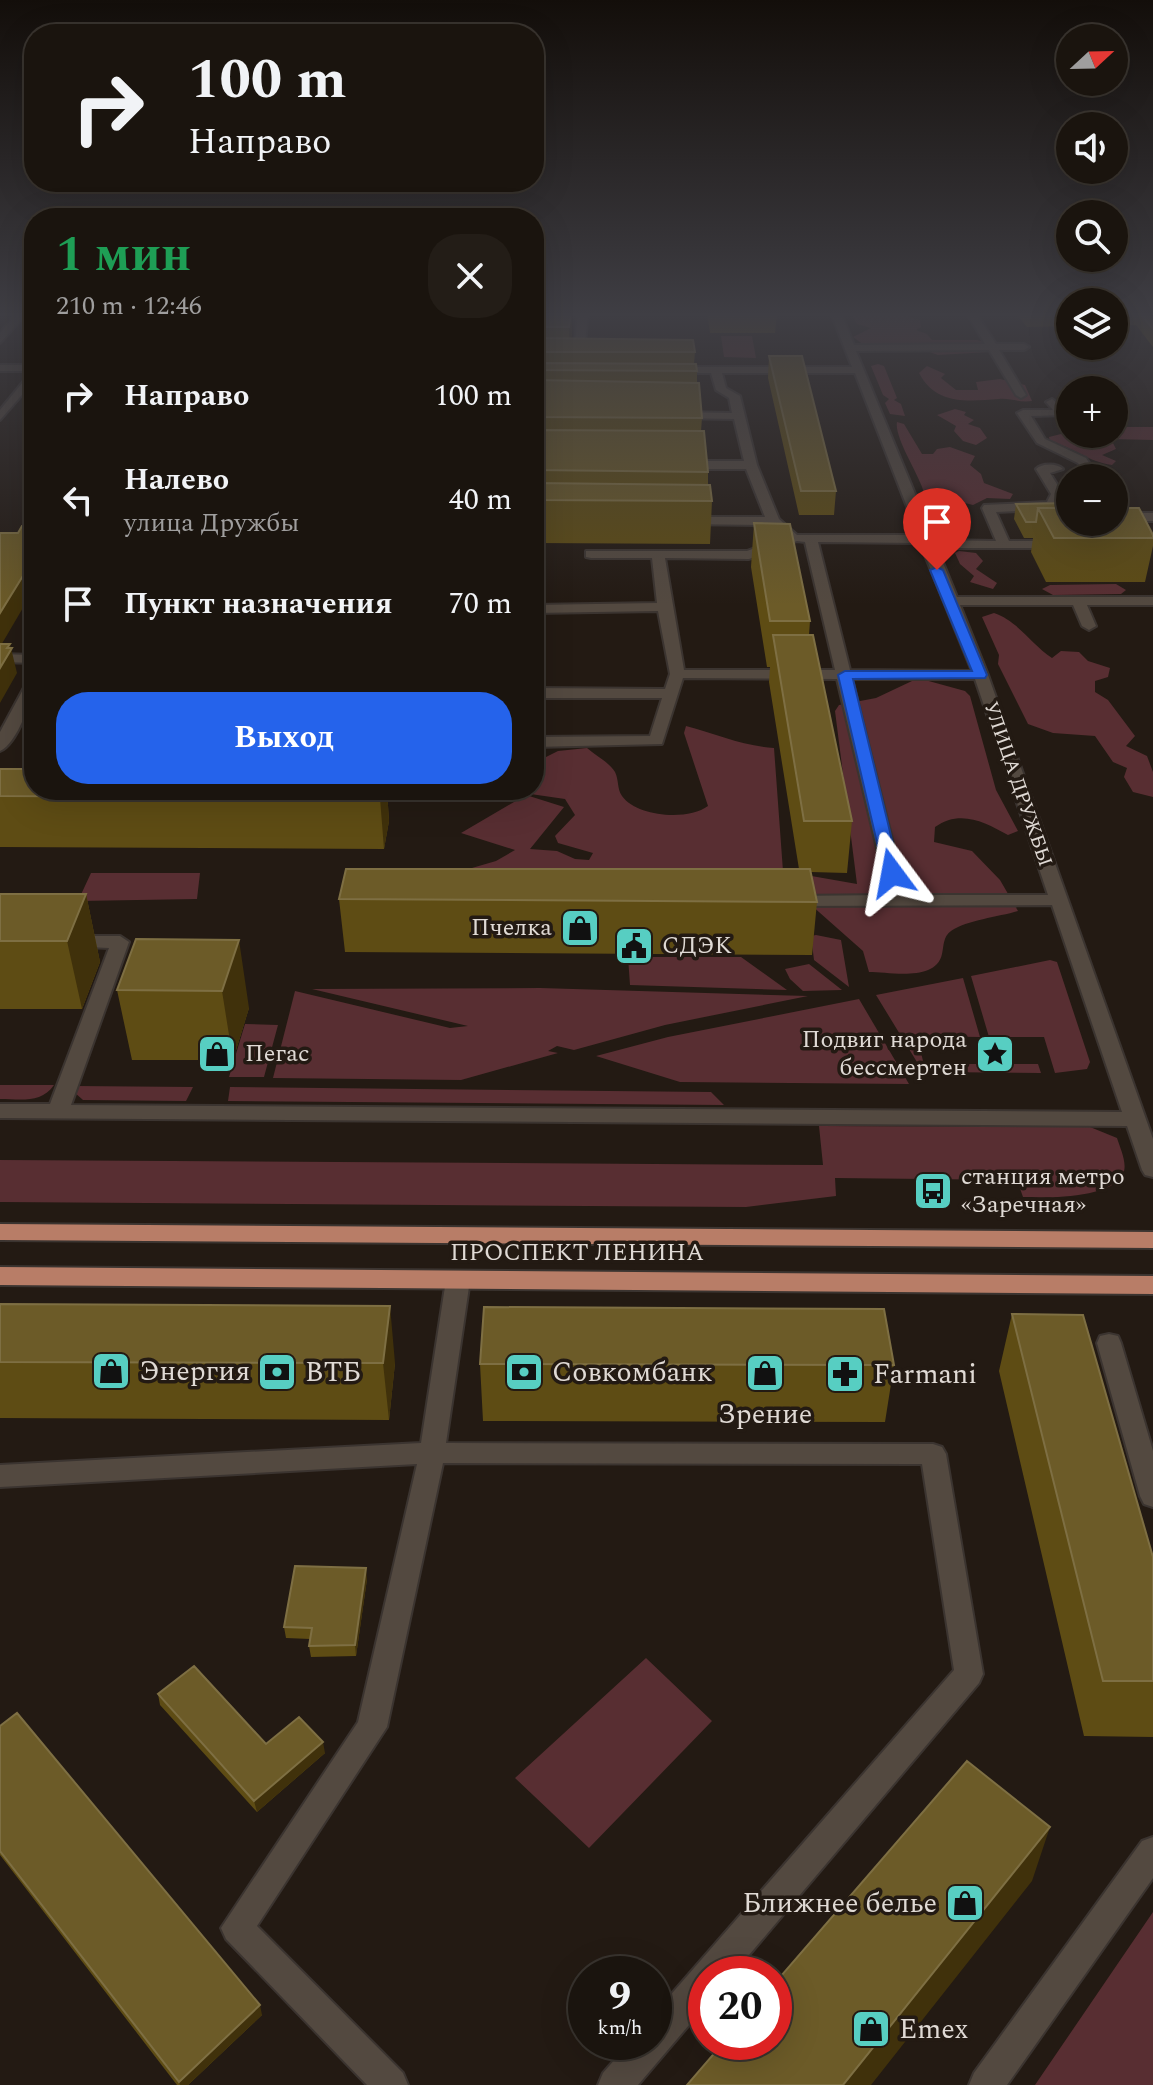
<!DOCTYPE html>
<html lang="ru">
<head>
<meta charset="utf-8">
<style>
  body { margin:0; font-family:Spectral,serif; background:#231d17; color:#f1f3f6; height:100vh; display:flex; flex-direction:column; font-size:30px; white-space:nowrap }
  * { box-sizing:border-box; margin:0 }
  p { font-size:26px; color:#9f9e9e }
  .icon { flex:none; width:44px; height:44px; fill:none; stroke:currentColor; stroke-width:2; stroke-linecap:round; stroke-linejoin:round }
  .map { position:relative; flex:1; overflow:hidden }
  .side { position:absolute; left:24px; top:208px; width:520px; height:592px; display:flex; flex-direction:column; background:#1a140e; border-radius:32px; box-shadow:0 8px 32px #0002,0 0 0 2px #38332e }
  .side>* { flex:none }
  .top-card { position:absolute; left:24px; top:24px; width:520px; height:168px; border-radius:32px; box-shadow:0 8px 32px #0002,0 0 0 2px #38332e; background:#1a140e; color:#f1f3f6; overflow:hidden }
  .needle { width:52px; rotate:68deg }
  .tools { position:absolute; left:1056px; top:24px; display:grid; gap:16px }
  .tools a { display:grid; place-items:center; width:72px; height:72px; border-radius:50%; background:#1a140e; box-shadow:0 8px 32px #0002,0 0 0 2px #38332e; font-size:40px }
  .speed { position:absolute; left:568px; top:1956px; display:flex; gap:16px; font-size:40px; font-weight:700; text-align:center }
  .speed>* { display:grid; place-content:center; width:104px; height:104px; border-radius:50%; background:#1a140e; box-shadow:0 8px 32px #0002,0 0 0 2px #38332e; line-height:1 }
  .speed small { font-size:20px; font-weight:400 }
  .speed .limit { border:12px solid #d22; background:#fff; color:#111 }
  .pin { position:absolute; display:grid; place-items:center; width:68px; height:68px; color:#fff; margin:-82px -34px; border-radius:50% 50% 50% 0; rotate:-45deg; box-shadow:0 0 8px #0007 }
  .pin .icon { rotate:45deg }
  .me { position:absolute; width:88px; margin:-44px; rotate:347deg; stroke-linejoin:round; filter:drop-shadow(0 0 6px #0008) }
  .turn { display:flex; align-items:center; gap:28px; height:168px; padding:0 32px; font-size:36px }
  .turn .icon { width:104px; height:104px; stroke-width:2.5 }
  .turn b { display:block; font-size:56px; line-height:68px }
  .round { display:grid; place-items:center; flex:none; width:84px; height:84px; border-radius:32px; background:#231d17 }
  .overview { display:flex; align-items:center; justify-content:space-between; height:136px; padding:0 32px }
  h1 { font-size:48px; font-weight:700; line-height:60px; color:#1e9e55 }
  .primary-button { display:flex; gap:16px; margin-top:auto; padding:16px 32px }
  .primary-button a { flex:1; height:92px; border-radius:32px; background:#2563eb; color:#fff; font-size:32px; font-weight:700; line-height:92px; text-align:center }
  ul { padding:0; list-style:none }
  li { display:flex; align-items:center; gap:24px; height:104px; padding:0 32px }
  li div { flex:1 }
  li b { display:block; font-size:30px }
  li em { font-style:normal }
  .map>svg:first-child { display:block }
</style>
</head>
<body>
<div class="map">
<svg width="1153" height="2085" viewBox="0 0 1153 2085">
  <rect width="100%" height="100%" fill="#231a13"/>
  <path fill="#582e32" d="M 851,313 L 917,313 L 909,317 L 920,320 L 921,327 L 916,330 L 927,334 L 932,340 L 977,340 L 991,344 L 985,347 L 989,352 L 938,355 L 905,343 L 864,345 L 853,337 L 871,328 L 857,324 Z
    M 721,336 L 752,336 L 756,358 L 724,357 Z
    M 878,364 L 884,366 L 897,398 L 894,400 L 901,404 L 905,416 L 890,414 L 885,403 L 889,399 L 883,395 L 871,366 Z
    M 927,366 L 945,374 L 941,378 L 956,390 L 978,390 L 976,382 L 1000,379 L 1025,385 L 1032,401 C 1019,403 1011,398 999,399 C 969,401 936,406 919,373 Z
    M 955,409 L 966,412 L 964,415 L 974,420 L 968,424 L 980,428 L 987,438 L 976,445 L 963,441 L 954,431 L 956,426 L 937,415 Z
    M 897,422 L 904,424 L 922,454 L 933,454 L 937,449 L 950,447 L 975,456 L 970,465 L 981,474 L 984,483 L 1013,494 L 1010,499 L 987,498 L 973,505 L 957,501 L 953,495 L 924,493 C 920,476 894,438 897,422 Z
    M 1115,427 L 1153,427 L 1153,440 L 1111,439 L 1116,449 L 1102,455 L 1116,461 L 1112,465 C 1088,462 1072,446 1050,442 L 1049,437 L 1069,432 L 1114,434 Z
    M 959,551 L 976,553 L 983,561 L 976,569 L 997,583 L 993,589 L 970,582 L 974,576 L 960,564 L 955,553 Z
    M 1116,584 L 1126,590 L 1121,594 L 1053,595 L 1042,589 L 1050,585 Z
    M 994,613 C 1018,621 1031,644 1052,658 L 1061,651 L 1079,652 L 1088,661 L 1110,668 L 1108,677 L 1095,681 L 1095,692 L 1108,700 L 1135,736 L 1126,746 L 1147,756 L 1153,772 L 1153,797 L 1133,792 L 1124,777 L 1127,768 L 1113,762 L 1095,736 L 1053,733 L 1028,724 L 998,664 L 999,655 L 982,617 Z
    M 925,680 L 965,691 L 970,696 L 996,790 L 1018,831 L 1008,835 C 985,822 960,809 935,827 L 934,842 L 972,851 L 1000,880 L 1018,911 C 998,917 967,920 951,931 C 943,937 944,945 942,954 C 936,982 890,972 869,972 L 863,951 L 802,897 L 441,877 L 496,861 L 515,850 L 461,833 L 526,795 L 564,807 L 530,849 L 557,851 L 575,859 L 589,860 L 593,853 L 558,843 L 555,836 L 575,815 L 565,799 L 502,790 L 534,790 L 534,763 L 558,751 L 587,748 C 595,755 610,763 615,772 C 619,780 617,789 622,796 C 637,817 688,821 708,806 L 684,733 L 686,726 C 716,734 743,746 774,748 L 783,871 L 857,884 L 835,711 L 839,705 L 876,698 L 912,681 Z
    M 91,873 L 200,873 L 197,899 L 78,901 Z
    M 816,935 L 841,940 L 849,987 L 814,960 L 811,936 Z
    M 628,957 L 741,957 L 787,990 L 630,985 Z
    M 1050,960 L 1057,962 L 1090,1062 L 1087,1069 L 1055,1073 L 1044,1037 L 989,1037 L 971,976 Z
    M 809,964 L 842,990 L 803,991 L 790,979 L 785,969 Z
    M 963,978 L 980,1037 L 917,1036 L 924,1065 L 920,1067 L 876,995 Z
    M 540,988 L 808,996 L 665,1025 L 574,1050 L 557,1046 L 548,1051 L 558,1053 L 461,1080 L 273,1078 L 295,991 L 450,1028 L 468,1026 L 312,989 Z
    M 859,999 L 909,1084 L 680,1082 L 596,1056 L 668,1037 Z
    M 245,1024 L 278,1025 L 264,1077 L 229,1077 Z
    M 932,1064 L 1038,1064 L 1041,1073 L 929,1072 Z
    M 0,1085 L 54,1085 C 41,1104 20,1099 0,1099 Z
    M 74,1086 L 193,1087 L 186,1101 L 83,1100 L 74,1092 Z
    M 230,1087 L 711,1092 L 724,1105 L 228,1101 Z
    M 819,1126 L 1090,1127 L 1117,1138 C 1120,1148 1128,1164 1123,1174 C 1111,1199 1046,1198 1023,1197 L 1017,1180 L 835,1178 L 836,1196 L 746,1207 L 0,1202 L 0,1160 L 823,1165 Z
    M 646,1658 L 712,1721 L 589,1848 L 515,1778 Z
    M 1153,1912 L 1153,2085 L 1035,2085 Z"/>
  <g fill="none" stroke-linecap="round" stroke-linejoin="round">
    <defs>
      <path id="minor" d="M 17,313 L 27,313 L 0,343 L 0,333 Z
        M 578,313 L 588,313 L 585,342 L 580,345 L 575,342 Z
        M 831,313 L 841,313 L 854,345 L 985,344 L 968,315 L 976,313 L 996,344 L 1024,344 L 1029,347 L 1024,350 L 999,350 L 1026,395 L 1021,398 L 1016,395 L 989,350 L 856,351 L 934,540 L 996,541 L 982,508 L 984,505 L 1047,502 L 1051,494 L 1036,469 C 1042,463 1057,463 1063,469 L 1050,473 L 1063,494 L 1056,509 L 996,512 L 1009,541 L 1058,541 L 1063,542 L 1063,548 L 937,548 L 957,597 L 1153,597 L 1153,605 L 1087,605 L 1096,626 L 1089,630 L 1082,626 L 1073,605 L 960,605 L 988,675 L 1153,1139 L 1153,1177 L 1145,1175 L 1142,1170 L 1127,1126 L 0,1118 L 0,1104 L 50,1104 L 109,948 L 65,946 L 63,942 L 65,938 L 72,936 L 120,936 L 129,942 L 71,1105 L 1122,1112 L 1052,905 L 790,906 L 781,901 L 790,896 L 888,895 L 837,679 L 683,678 L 662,744 L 534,747 L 534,737 L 650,736 L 662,698 L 534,698 L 534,688 L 665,689 L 670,674 L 658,611 L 534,613 L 534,605 L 657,603 L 652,558 L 591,558 L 586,557 L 586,551 L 747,551 L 784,537 L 770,525 L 680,524 L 680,518 L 685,517 L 765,517 L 746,469 L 683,469 L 677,465 L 683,461 L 744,461 L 734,419 L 675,418 L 669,415 L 675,412 L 732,413 L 729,398 L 716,390 L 711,373 L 670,373 L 665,370 L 670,367 L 852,367 ZM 722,373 L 855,373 L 918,535 L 797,535 L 779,519 L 757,465 L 740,396 L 726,388 ZM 797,541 L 805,542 L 835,670 L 684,670 L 665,558 L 749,559 ZM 818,542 L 920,543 L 972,671 L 850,670 ZM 852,679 L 975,679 L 1048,895 L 906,895 Z
        M 0,365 L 34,365 L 34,381 L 0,420 L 0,410 L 32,371 L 0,371 Z
        M 1052,399 L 1066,411 L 1066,415 L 1031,416 L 1045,439 L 1086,458 L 1099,478 L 1087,478 L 1078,463 L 1037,443 L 1017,413 L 1023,410 L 1053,410 L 1046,402 Z
        M 1114,507 L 1134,513 L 1153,513 L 1153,521 L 1133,521 L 1114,515 Z
        M 0,654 L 34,655 L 34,663 L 0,662 Z
        M 34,679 C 34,697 17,744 0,751 L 0,732 L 26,684 Z
        M 458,1271 L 466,1274 L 470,1280 L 446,1443 L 933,1444 L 942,1447 L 946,1454 L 983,1674 L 979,1683 L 733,1974 L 706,1974 L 706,2005 L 638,2085 L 598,2085 L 603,2073 L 630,2042 L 654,2042 L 654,2014 L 954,1670 L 922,1464 L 443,1463 L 387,1727 L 257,1926 L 403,2073 L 408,2085 L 367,2085 L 226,1939 L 221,1928 L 358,1722 L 417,1464 L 0,1487 L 0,1465 L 421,1443 L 446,1280 L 450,1274 Z
        M 1109,1334 L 1118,1336 L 1121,1343 L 1153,1451 L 1153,1507 L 1144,1504 L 1140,1496 L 1097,1343 L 1100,1336 Z
        M 1153,1837 L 1153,1878 L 1007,2085 L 969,2085 L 974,2073 L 1142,1841 Z"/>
      <path id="major" d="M 0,1224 L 1153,1232 L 1153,1248 L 0,1240 Z
        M 0,1267 L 1153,1276 L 1153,1294 L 0,1285 Z"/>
    </defs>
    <use href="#minor" stroke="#3b3430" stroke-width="4"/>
    <use href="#major" stroke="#3b3430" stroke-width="4"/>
    <use href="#minor" fill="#534940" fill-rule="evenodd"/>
    <use href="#major" fill="#b87d67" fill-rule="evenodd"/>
  </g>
  <path fill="#5e4c14" d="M 534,313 L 572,313 L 572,338 L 695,352 L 694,364 L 697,371 L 697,383 L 702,418 L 701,431 L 708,472 L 708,485 L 712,501 L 710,544 L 534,543 Z
    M 707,313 L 777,313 L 775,333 L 710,333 Z
    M 1016,313 L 1070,313 L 1070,326 L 1027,327 Z
    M 1114,313 L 1153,313 L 1153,347 L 1136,325 L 1114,325 Z
    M 769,356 L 836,491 L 834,515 L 799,515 L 768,378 Z
    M 1016,504 L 1153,535 L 1153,546 L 1145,582 L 1046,582 L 1031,552 L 1033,538 L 1024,538 L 1014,519 Z
    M 754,523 L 810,621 L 809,635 L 852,821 L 847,873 L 811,872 L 817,902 L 812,955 L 345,952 L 339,899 L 799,869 L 769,682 L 770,667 L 767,667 L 751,567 Z
    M 34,698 L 34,733 L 29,708 Z
    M 0,769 L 34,790 L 387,790 L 389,821 L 384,849 L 0,847 Z
    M 0,894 L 86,894 L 100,962 L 82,1009 L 0,1009 Z
    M 136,939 L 249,1008 L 233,1060 L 132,1060 L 117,990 Z
    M 0,1304 L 395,1363 L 389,1420 L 0,1418 Z
    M 1012,1314 L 1153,1557 L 1153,1737 L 1084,1736 L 999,1371 Z
    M 480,1364 L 894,1365 L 885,1422 L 483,1421 Z
    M 367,1579 L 356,1656 L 311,1657 L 309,1646 L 310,1639 L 286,1638 L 284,1627 Z
    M 158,1694 L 266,1744 L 325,1753 L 257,1812 L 160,1705 Z
    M 0,1726 L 262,2015 L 188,2085 L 177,2085 L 0,1855 Z"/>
  <path fill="#40310b" d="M 572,313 L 572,347 L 569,352 L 569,327 Z
    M 34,558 L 34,589 L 0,647 L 0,613 Z
    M 10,644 L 17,673 L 0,703 L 0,668 Z
    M 382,790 L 387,790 L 389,821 L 384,849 L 380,798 Z
    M 86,894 L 100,962 L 82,1009 L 67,941 Z
    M 239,940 L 249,1008 L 233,1060 L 222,991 Z
    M 390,1306 L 395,1363 L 389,1420 L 383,1363 Z
    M 366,1568 L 367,1579 L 356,1656 L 355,1645 Z
    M 323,1742 L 325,1753 L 257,1812 L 254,1801 Z
    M 1050,1827 L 1032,1881 L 871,2085 L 843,2085 Z
    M 260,2005 L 262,2015 L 188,2085 L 180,2085 L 179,2082 Z"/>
  <path fill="#6c5b28" stroke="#7e6f43" stroke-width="2" d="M 534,313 L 571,313 L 569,327 L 534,327 Z
    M 1140,313 L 1153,313 L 1153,329 Z
    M 534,338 L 693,340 L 695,352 L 534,352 Z
    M 769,356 L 802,356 L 836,491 L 801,491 Z
    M 534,363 L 696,364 L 697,371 L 534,370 Z
    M 534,380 L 699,383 L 702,418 L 534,417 Z
    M 534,430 L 704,431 L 708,472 L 534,470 Z
    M 534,483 L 710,485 L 712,501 L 534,500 Z
    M 1070,503 L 1070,508 L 1038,508 L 1036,522 L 1026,522 L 1016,504 Z
    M 34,507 L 34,558 L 0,613 L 0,533 L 18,533 L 22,526 L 31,525 L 31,513 Z
    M 1038,508 L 1070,508 L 1070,522 L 1114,522 L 1114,508 L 1139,508 L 1153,535 L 1153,538 L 1054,538 Z
    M 754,523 L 790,524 L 810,621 L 770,621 Z
    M 773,635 L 813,635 L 852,821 L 804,821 Z
    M 0,644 L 10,644 L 7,648 L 12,648 L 0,668 Z
    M 34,698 L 34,708 L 29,708 Z
    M 0,769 L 34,769 L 34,790 L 382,790 L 380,798 L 0,796 Z
    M 346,869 L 810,869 L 817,902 L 339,899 Z
    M 0,894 L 86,894 L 67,941 L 0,941 Z
    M 136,939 L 239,940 L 222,991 L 117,990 Z
    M 0,1304 L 390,1306 L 383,1363 L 0,1362 Z
    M 484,1307 L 884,1309 L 894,1365 L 480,1364 Z
    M 1012,1314 L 1083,1315 L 1153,1557 L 1153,1681 L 1103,1681 Z
    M 295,1566 L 366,1568 L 355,1645 L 309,1646 L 312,1628 L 284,1627 Z
    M 194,1666 L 266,1744 L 299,1717 L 323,1742 L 254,1801 L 158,1694 Z
    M 17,1713 L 260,2005 L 179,2082 L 0,1851 L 0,1726 Z
    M 967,1761 L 1050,1827 L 843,2085 L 687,2085 L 724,2042 L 774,2042 L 774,1984 Z"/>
  <linearGradient id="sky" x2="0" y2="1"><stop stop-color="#130e0a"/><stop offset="0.52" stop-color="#3f3e44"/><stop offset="1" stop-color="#3f3e44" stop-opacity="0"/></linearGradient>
  <rect width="1153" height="605" fill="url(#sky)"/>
  <path fill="#2563eb" stroke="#184099" stroke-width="2" d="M 937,567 L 943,570 L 987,675 L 985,678 L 853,679 L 900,873 L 892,878 L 884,873 L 838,675 L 845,671 L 972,671 L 930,570 Z"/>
  <defs>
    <symbol id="shop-square" viewBox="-11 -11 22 22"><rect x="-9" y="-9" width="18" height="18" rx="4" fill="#57cec2" stroke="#231a13"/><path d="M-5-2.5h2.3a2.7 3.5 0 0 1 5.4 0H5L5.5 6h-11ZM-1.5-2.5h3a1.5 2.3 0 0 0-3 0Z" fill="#111"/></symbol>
    <symbol id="civic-square" viewBox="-11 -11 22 22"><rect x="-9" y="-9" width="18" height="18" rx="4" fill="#57cec2" stroke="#231a13"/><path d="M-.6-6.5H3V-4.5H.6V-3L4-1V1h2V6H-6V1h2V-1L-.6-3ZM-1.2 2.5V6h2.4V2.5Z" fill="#111"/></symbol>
    <symbol id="sight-square" viewBox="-11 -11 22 22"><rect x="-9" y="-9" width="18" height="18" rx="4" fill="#57cec2" stroke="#231a13"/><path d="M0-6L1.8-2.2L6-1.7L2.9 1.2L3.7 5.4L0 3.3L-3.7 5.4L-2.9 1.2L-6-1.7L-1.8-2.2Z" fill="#111"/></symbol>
    <symbol id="bus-square" viewBox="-11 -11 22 22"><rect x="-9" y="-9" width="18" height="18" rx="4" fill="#57cec2" stroke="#231a13"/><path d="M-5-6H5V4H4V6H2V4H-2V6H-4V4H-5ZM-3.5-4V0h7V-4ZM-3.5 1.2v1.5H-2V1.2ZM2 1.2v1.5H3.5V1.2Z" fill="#111"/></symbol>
    <symbol id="bank-square" viewBox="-11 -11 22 22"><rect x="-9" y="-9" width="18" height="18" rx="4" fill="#57cec2" stroke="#231a13"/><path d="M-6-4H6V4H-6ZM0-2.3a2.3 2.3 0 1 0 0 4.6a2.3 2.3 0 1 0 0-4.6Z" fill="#111"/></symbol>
    <symbol id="pharmacy-square" viewBox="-11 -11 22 22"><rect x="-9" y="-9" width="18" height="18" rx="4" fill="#57cec2" stroke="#231a13"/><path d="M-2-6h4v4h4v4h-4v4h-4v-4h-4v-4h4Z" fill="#111"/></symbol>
  </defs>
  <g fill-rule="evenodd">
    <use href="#shop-square" x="558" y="906" width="44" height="44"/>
    <use href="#civic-square" x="612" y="924" width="44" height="44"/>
    <use href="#shop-square" x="195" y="1032" width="44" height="44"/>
    <use href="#sight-square" x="973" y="1032" width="44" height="44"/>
    <use href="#bus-square" x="911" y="1169" width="44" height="44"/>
    <use href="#shop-square" x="89" y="1349" width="44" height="44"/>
    <use href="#bank-square" x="255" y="1350" width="44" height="44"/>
    <use href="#bank-square" x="502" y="1350" width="44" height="44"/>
    <use href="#shop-square" x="743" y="1351" width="44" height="44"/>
    <use href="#pharmacy-square" x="823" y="1352" width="44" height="44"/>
    <use href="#shop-square" x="943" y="1881" width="44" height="44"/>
    <use href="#shop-square" x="849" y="2007" width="44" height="44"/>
  </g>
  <g text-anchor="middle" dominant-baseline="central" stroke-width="7" stroke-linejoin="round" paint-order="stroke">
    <g font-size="20" fill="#e0dad5" stroke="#231a13">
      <text transform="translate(1018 784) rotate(71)">УЛИЦА ДРУЖБЫ</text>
    </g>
    <g font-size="24" fill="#e0dad5" stroke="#231a13" text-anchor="start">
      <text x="552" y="928" text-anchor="end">Пчелка</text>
      <text x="662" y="946">СДЭК</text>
      <text x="967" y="1040" text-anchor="end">Подвиг народа<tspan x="967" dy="28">бессмертен</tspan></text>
      <text x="245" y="1054">Пегас</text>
      <text x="961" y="1177">станция метро<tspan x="961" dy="28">«Заречная»</tspan></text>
    </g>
    <g font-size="24" fill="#e0dad5" stroke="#231a13">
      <text x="577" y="1253">ПРОСПЕКТ ЛЕНИНА</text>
    </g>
    <g font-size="28" fill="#e0dad5" stroke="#231a13" text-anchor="start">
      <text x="139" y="1371">Энергия</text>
      <text x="305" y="1372">ВТБ</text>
      <text x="552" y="1372">Совкомбанк</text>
      <text x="873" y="1374">Farmani</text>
      <text x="765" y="1414" text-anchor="middle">Зрение</text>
      <text x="937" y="1903" text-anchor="end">Ближнее белье</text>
      <text x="899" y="2029">Emex</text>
    </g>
  </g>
</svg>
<div class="tools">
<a><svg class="needle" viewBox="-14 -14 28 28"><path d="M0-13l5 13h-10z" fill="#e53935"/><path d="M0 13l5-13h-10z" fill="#9f9e9e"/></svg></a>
<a><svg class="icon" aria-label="sound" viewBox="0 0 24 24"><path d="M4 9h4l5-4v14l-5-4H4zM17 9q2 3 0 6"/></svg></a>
<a><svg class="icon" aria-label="search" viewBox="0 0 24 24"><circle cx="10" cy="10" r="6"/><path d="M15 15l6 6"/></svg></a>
<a><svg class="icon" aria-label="layers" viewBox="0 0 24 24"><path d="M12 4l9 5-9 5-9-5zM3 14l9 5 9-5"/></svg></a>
<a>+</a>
<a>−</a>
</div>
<div class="speed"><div>9<small>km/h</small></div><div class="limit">20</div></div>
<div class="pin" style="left:937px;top:570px;background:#d93025"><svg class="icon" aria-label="arrive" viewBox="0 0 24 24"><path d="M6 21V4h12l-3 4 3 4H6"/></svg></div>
<svg class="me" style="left:892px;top:873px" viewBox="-20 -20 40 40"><path d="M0-17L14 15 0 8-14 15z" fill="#2563eb" stroke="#fff" stroke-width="4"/></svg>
<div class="top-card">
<div class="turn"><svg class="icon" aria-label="right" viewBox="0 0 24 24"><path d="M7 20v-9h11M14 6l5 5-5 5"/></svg><div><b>100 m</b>Направо</div></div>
</div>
<section class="side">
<div class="overview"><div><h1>1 мин</h1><p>210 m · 12:46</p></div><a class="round"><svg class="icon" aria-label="close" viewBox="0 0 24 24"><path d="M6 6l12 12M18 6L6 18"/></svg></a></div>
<ul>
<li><svg class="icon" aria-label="right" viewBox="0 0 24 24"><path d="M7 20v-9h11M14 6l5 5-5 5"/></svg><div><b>Направо</b></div><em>100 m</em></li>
<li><svg class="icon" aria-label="left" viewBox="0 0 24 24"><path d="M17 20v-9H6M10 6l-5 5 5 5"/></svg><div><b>Налево</b><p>улица Дружбы</p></div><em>40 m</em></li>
<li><svg class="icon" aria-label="arrive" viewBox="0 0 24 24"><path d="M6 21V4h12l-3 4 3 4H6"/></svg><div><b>Пункт назначения</b></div><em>70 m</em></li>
</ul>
<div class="primary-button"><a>Выход</a></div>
</section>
</div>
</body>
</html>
